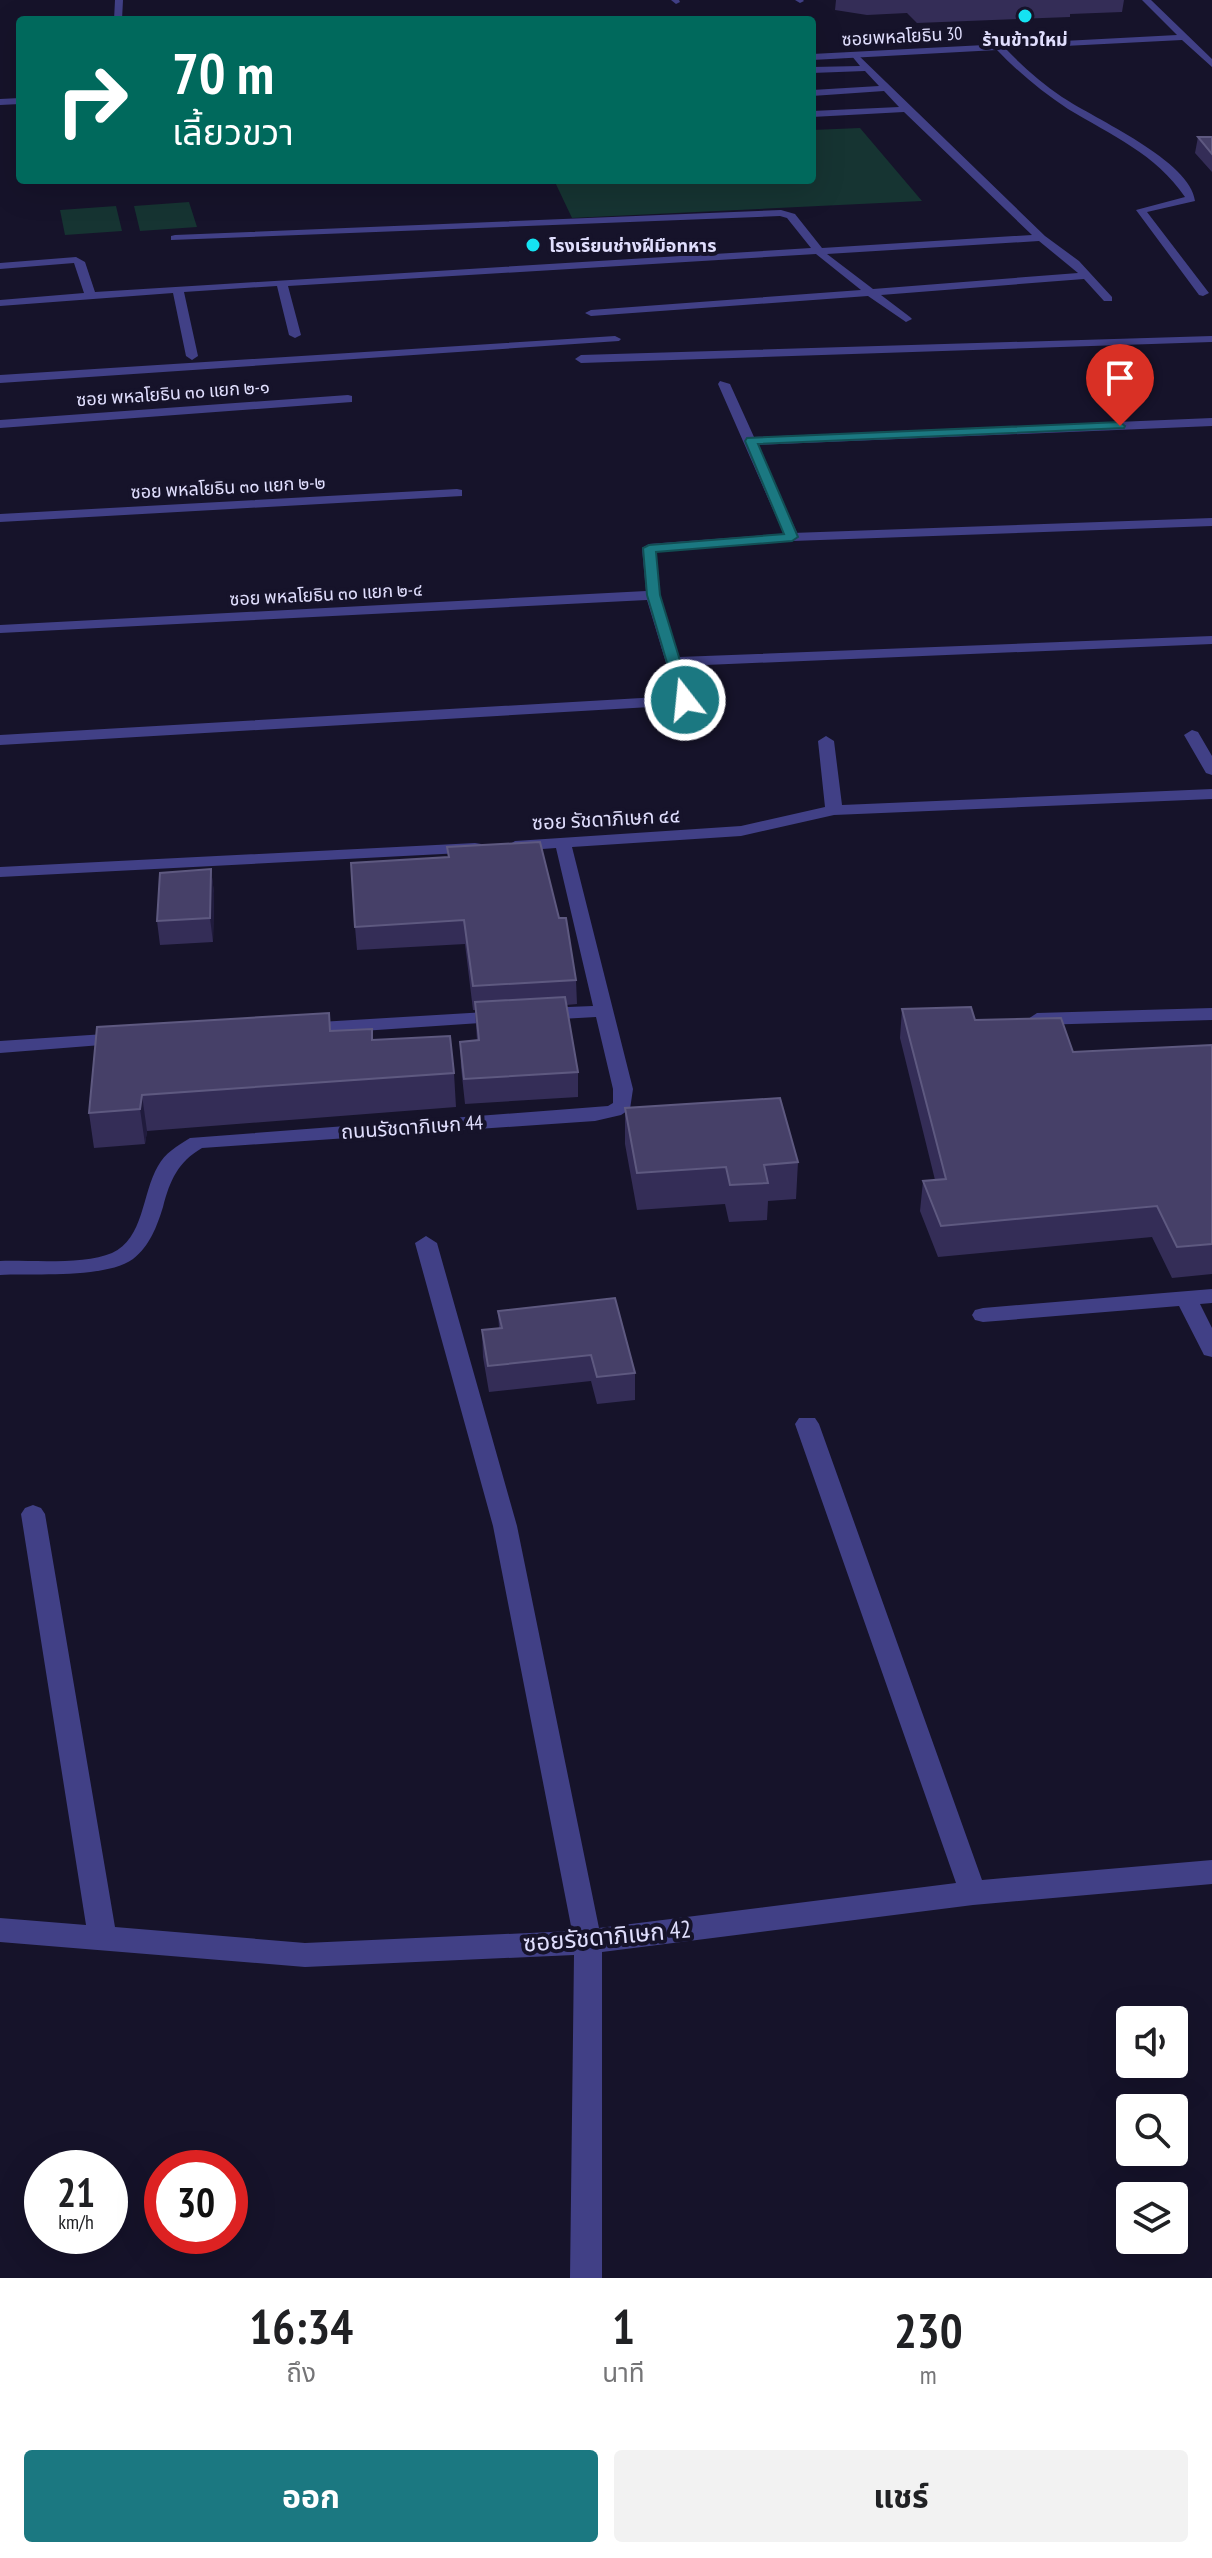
<!DOCTYPE html>
<html lang="th">
<head>
<meta charset="utf-8">
<style>
  body { margin:0; font-family:"PT Sans Narrow","Noto Sans Thai",sans-serif; background:#f2f2f2; color:#202124; height:100vh; display:flex; flex-direction:column; font-size:30px; white-space:nowrap }
  * { box-sizing:border-box; margin:0 }
  p { font-size:26px; color:#757577 }
  .icon { flex:none; width:44px; height:44px; fill:none; stroke:currentColor; stroke-width:2; stroke-linecap:round; stroke-linejoin:round }
  .map { position:relative; height:2278px; overflow:hidden }
  .details { display:flex; flex-direction:column; background:#fff; flex:1 }
  .details>* { flex:none }
  .top-card { position:absolute; left:16px; top:16px; width:800px; height:168px; border-radius:8px; box-shadow:0 8px 32px #0002; background:#00695c; color:#fff; overflow:hidden }
  .controls { position:absolute; left:1116px; top:2006px; display:grid; gap:16px }
  .controls a { display:grid; place-items:center; width:72px; height:72px; border-radius:8px; background:#fff; box-shadow:0 8px 32px #0002; font-size:40px }
  .speed { position:absolute; left:24px; top:2150px; display:flex; gap:16px; font-size:40px; font-weight:700; text-align:center }
  .speed>* { display:grid; place-content:center; width:104px; height:104px; border-radius:50%; background:#fff; box-shadow:0 8px 32px #0002; line-height:1 }
  .speed small { font-size:20px; font-weight:400 }
  .speed .limit { border:12px solid #d22; background:#fff; color:#111 }
  .pin { position:absolute; display:grid; place-items:center; width:68px; height:68px; color:#fff; margin:-82px -34px; border-radius:50% 50% 50% 0; rotate:-45deg; box-shadow:0 0 8px #0007 }
  .pin .icon { rotate:45deg }
  .me { position:absolute; width:88px; margin:-44px; rotate:344deg; stroke-linejoin:round; filter:drop-shadow(0 0 6px #0008) }
  .turn { display:flex; align-items:center; gap:28px; height:168px; padding:0 24px; font-size:36px }
  .turn .icon { width:104px; height:104px; stroke-width:2.5 }
  .turn b { display:block; font-size:56px; line-height:68px }
  .eta { display:flex; justify-content:space-evenly; align-items:center; height:136px; text-align:center }
  .eta b { font-size:48px; font-weight:700; line-height:56px }
  .primary-button { display:flex; gap:16px; margin-top:auto; padding:16px 24px }
  .primary-button a { flex:1; height:92px; border-radius:8px; background:#1b7881; color:#fff; font-size:32px; font-weight:700; line-height:92px; text-align:center }
  .primary-button a+a { background:#f2f2f2; color:#202124 }
  .map>svg:first-child { display:block }
</style>
</head>
<body>
<div class="map">
<svg width="1212" height="2278" viewBox="0 0 1212 2278">
  <rect width="100%" height="100%" fill="#16132a"/>
  <path fill="#163432" d="M 860,128 L 922,201 L 572,218 L 554,180 L 812,180 L 812,130 Z
    M 189,202 L 197,227 L 140,231 L 134,206 Z
    M 116,206 L 122,231 L 65,235 L 60,210 Z"/>
  <g fill="none" stroke-linecap="round" stroke-linejoin="round">
    <path fill="#414086" fill-rule="evenodd" d="M 855,52 L 1045,236 L 1079,261 L 1112,297 L 1112,301 L 1104,301 L 1084,279 L 881,295 L 910,317 L 912,319 L 906,322 L 868,296 L 591,316 L 585,313 L 591,310 L 861,290 L 816,254 L 288,286 L 301,335 L 295,338 L 289,335 L 277,286 L 184,292 L 198,356 L 192,360 L 186,356 L 173,293 L 0,306 L 0,300 L 84,293 L 74,263 L 0,269 L 0,263 L 76,257 L 85,262 L 95,292 L 811,248 L 787,218 L 780,216 L 171,240 L 171,236 L 175,235 L 781,210 L 795,214 L 822,248 L 1032,235 L 904,112 L 812,117 L 812,111 L 899,107 L 884,91 L 812,96 L 812,90 L 879,86 L 865,71 L 812,73 L 812,67 L 860,66 L 851,55 ZM 1039,241 L 1078,273 L 873,289 L 827,254 Z
      M 615,336 L 621,339 L 619,341 L 0,383 L 0,375 Z
      M 1212,336 L 1212,342 L 581,363 L 575,359 L 581,355 Z
      M 720,381 L 730,384 L 754,437 L 1212,418 L 1212,426 L 757,445 L 799,537 L 792,541 L 785,537 L 718,384 Z"/>
    <path fill="#414086" fill-rule="evenodd" d="M 115,0 L 123,0 L 122,20 L 114,20 Z
      M 671,0 L 679,0 L 680,2 L 676,4 Z
      M 795,0 L 803,0 L 804,1 L 800,3 Z
      M 1142,0 L 1151,0 L 1212,59 L 1212,67 L 1182,40 L 1006,49 C 1023,67 1042,83 1062,97 C 1095,119 1191,161 1195,201 L 1147,212 L 1209,293 L 1203,296 L 1199,295 L 1136,210 L 1185,197 C 1156,154 1111,135 1068,109 C 1042,92 1018,72 997,50 L 812,60 L 812,54 L 1177,35 Z
      M 20,98 L 20,104 L 0,105 L 0,99 Z
      M 348,395 L 352,396 L 352,402 L 0,428 L 0,420 Z
      M 457,489 L 462,490 L 462,496 L 0,522 L 0,514 Z
      M 1212,518 L 1212,526 L 792,541 L 656,552 L 660,595 L 679,657 L 1212,636 L 1212,644 L 682,666 L 693,700 L 685,705 L 0,745 L 0,735 L 676,696 L 647,600 L 0,633 L 0,625 L 646,591 L 642,548 L 649,544 L 792,533 Z
      M 1192,730 L 1198,732 L 1212,756 L 1212,775 L 1206,773 L 1184,735 Z
      M 826,736 L 834,741 L 842,805 L 1212,789 L 1212,799 L 834,815 L 741,836 L 572,847 L 633,1089 L 630,1109 L 621,1115 L 595,1121 L 202,1148 C 178,1162 170,1180 163,1207 C 157,1226 150,1246 133,1259 C 105,1279 34,1273 0,1275 L 0,1261 C 31,1260 84,1265 112,1253 C 144,1239 142,1193 158,1166 C 165,1153 177,1146 190,1138 L 608,1106 L 613,1103 L 613,1089 L 596,1017 L 543,1020 L 534,1014 L 543,1008 L 593,1006 L 556,848 L 515,851 L 507,846 L 515,841 L 741,826 L 825,807 L 818,741 Z
      M 475,843 L 481,844 L 483,848 L 481,852 L 0,877 L 0,867 Z
      M 1212,1008 L 1212,1020 L 1037,1025 L 1028,1019 L 1037,1013 Z
      M 503,1011 L 510,1013 L 512,1017 L 510,1021 L 303,1035 L 294,1029 L 303,1023 Z
      M 120,1033 L 127,1035 L 129,1039 L 127,1043 L 0,1053 L 0,1041 Z
      M 426,1236 L 437,1243 L 517,1526 L 599,1928 L 956,1883 L 795,1424 L 799,1418 L 815,1418 L 819,1424 L 982,1880 L 1212,1860 L 1212,1884 L 973,1905 L 602,1952 L 602,2278 L 570,2278 L 574,1955 L 305,1967 L 0,1942 L 0,1918 L 86,1925 L 21,1514 L 25,1508 L 33,1505 L 41,1508 L 45,1514 L 115,1927 L 305,1943 L 572,1931 L 493,1526 L 415,1243 Z
      M 1212,1289 L 1212,1303 L 1200,1304 L 1212,1328 L 1212,1357 L 1204,1355 L 1179,1306 L 983,1322 L 975,1320 L 972,1315 L 975,1310 L 983,1308 Z"/>
  </g>
  <path fill="#342d57" d="M 836,0 L 1124,0 L 1122,12 L 1070,14 L 1070,17 L 917,23 L 907,13 L 867,15 L 835,10 Z
    M 1198,137 L 1212,137 L 1212,172 L 1195,153 Z
    M 447,847 L 559,918 L 576,980 L 577,1004 L 566,1005 L 578,1072 L 578,1097 L 465,1104 L 461,1067 L 460,1042 L 477,1041 L 475,1010 L 473,1010 L 465,944 L 357,950 L 355,927 L 448,857 Z
    M 211,869 L 214,893 L 213,942 L 160,945 L 157,921 Z
    M 902,1009 L 975,1020 L 1073,1052 L 1212,1045 L 1212,1274 L 1172,1278 L 1152,1237 L 938,1257 L 920,1211 L 923,1181 L 935,1180 L 900,1038 Z
    M 331,1031 L 454,1073 L 456,1107 L 147,1131 L 145,1144 L 94,1148 L 89,1113 Z
    M 625,1108 L 798,1162 L 796,1199 L 768,1201 L 767,1220 L 729,1222 L 725,1204 L 637,1210 L 625,1144 Z
    M 498,1311 L 635,1373 L 635,1400 L 597,1404 L 591,1381 L 489,1392 L 483,1357 L 482,1330 L 499,1328 Z"/>
  <path fill="#201b3d" d="M 211,869 L 214,893 L 213,942 L 210,918 Z
    M 142,1095 L 147,1131 L 145,1144 L 140,1109 Z"/>
  <path fill="#464068" stroke="#5e5980" stroke-width="2" d="M 1198,137 L 1212,137 L 1212,154 Z
    M 540,842 L 559,918 L 566,918 L 576,980 L 473,986 L 464,920 L 355,927 L 351,863 L 449,857 L 447,847 Z
    M 211,869 L 210,918 L 157,921 L 160,873 Z
    M 565,997 L 578,1072 L 464,1079 L 460,1042 L 479,1040 L 475,1002 Z
    M 971,1007 L 975,1020 L 1061,1018 L 1073,1052 L 1212,1045 L 1212,1244 L 1177,1247 L 1157,1206 L 941,1226 L 923,1181 L 946,1179 L 902,1009 Z
    M 329,1013 L 330,1031 L 372,1029 L 372,1040 L 450,1036 L 454,1073 L 142,1095 L 140,1109 L 89,1113 L 97,1027 Z
    M 780,1098 L 798,1162 L 764,1165 L 768,1183 L 730,1185 L 726,1167 L 637,1173 L 625,1108 Z
    M 615,1298 L 635,1373 L 597,1377 L 591,1355 L 488,1366 L 482,1330 L 502,1328 L 498,1311 Z"/>
  <path fill="#1b7881" stroke="#124e54" stroke-width="2" d="M 1120,422 L 1125,426 L 1124,428 L 758,444 L 798,537 L 792,541 L 656,552 L 660,595 L 692,700 L 685,704 L 678,700 L 647,595 L 643,548 L 649,545 L 784,534 L 745,441 L 747,438 Z"/>
  <g fill="#15e3f2" stroke="#16132a" stroke-width="3">
    <circle cx="1025" cy="16" r="8"/>
    <circle cx="533" cy="245" r="8"/>
  </g>
  <g text-anchor="middle" dominant-baseline="central" stroke-width="8" stroke-linejoin="round" paint-order="stroke">
    <g font-size="18" fill="#e0defd" stroke="#16132a">
      <text transform="translate(902 36) rotate(-3)">ซอยพหลโยธิน 30</text>
      <text transform="translate(173 393) rotate(-4)">ซอย พหลโยธิน ๓๐ แยก ๒-๑</text>
      <text transform="translate(228 487) rotate(-3)">ซอย พหลโยธิน ๓๐ แยก ๒-๒</text>
      <text transform="translate(326 594) rotate(-3)">ซอย พหลโยธิน ๓๐ แยก ๒-๔</text>
    </g>
    <g font-size="18" font-weight="bold" fill="#e0defd" stroke="#16132a">
      <text x="1025" y="39">ร้านข้าวใหม่</text>
      <text x="549" y="245" text-anchor="start">โรงเรียนช่างฝีมือทหาร</text>
    </g>
    <g font-size="20" fill="#e0defd" stroke="#16132a">
      <text transform="translate(606 819) rotate(-3)">ซอย รัชดาภิเษก ๔๔</text>
      <text transform="translate(412 1127) rotate(-4)">ถนนรัชดาภิเษก 44</text>
    </g>
    <g font-size="24" fill="#e0defd" stroke="#16132a">
      <text transform="translate(607 1936) rotate(-5)">ซอยรัชดาภิเษก 42</text>
    </g>
  </g>
</svg>
<div class="controls">
<a><svg class="icon" aria-label="sound" viewBox="0 0 24 24"><path d="M4 9h4l5-4v14l-5-4H4zM17 9q2 3 0 6"/></svg></a>
<a><svg class="icon" aria-label="search" viewBox="0 0 24 24"><circle cx="10" cy="10" r="6"/><path d="M15 15l6 6"/></svg></a>
<a><svg class="icon" aria-label="layers" viewBox="0 0 24 24"><path d="M12 4l9 5-9 5-9-5zM3 14l9 5 9-5"/></svg></a>
</div>
<div class="speed"><div>21<small>km/h</small></div><div class="limit">30</div></div>
<div class="pin" style="left:1120px;top:426px;background:#d93025"><svg class="icon" aria-label="arrive" viewBox="0 0 24 24"><path d="M6 21V4h12l-3 4 3 4H6"/></svg></div>
<svg class="me" style="left:685px;top:700px" viewBox="-20 -20 40 40"><circle r="17" fill="#1b7881" stroke="#fff" stroke-width="3"/><path d="M0-11L8 9 0 5-8 9z" fill="#fff"/></svg>
<div class="top-card">
<div class="turn"><svg class="icon" aria-label="right" viewBox="0 0 24 24"><path d="M7 20v-9h11M14 6l5 5-5 5"/></svg><div><b>70 m</b>เลี้ยวขวา</div></div>
</div>
</div>
<section class="details">
<div class="eta">
<div><b>16:34</b><p>ถึง</p></div>
<div><b>1</b><p>นาที</p></div>
<div><b>230</b><p>m</p></div>
</div>
<div class="primary-button"><a>ออก</a><a>แชร์</a></div>
</section>
</body>
</html>
